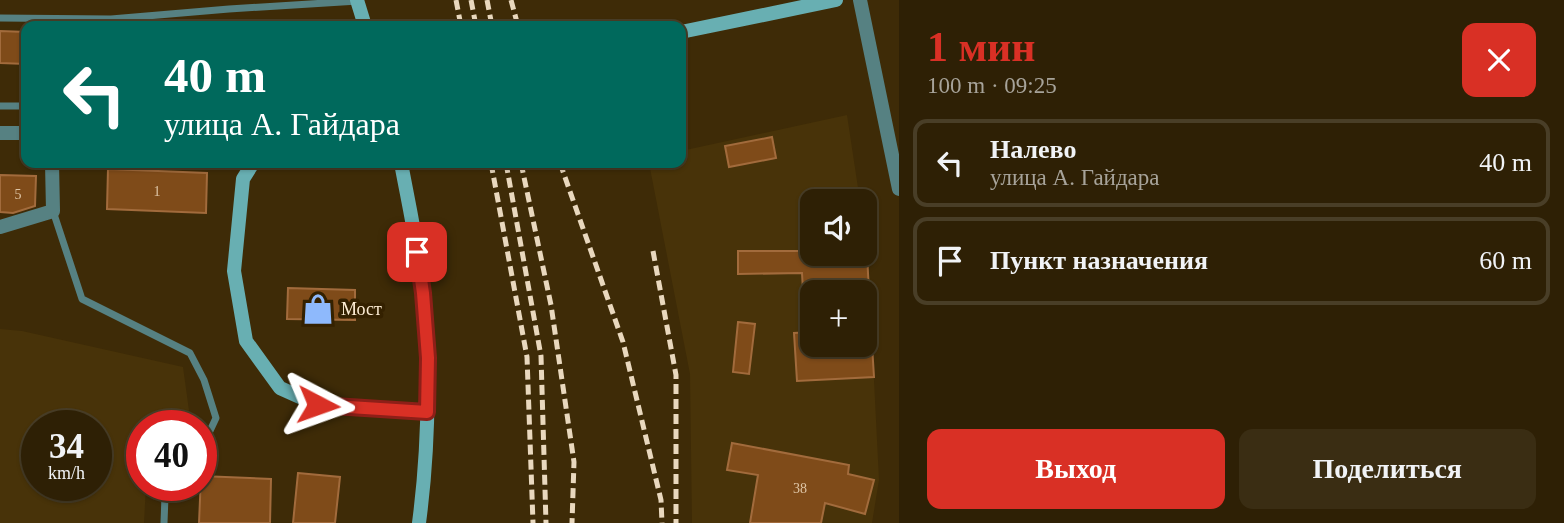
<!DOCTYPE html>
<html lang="ru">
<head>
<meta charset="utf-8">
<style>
  body { margin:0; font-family:Georgia,serif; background:#3a2d13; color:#f1f3f6; height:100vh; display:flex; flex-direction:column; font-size:26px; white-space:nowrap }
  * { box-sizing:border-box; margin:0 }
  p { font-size:23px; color:#a7a39a }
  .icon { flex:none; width:38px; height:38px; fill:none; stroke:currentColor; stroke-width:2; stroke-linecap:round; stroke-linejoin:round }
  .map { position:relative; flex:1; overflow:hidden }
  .panel { display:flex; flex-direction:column; background:#2e2005; width:665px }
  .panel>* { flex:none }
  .guide { position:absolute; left:21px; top:21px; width:665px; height:147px; border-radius:14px; box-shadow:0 2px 5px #0004,0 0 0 2px #493e27; background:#00695c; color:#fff; overflow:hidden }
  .controls { position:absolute; left:800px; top:189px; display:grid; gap:14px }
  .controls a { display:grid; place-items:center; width:77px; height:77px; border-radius:14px; background:#2e2005; box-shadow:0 2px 5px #0004,0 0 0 2px #493e27; font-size:35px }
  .speed { position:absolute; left:21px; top:410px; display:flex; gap:14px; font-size:35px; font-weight:700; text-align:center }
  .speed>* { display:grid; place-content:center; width:91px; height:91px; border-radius:50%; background:#2e2005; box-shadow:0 2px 5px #0004,0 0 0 2px #493e27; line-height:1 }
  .speed small { font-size:18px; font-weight:400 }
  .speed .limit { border:10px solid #d22; background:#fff; color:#111 }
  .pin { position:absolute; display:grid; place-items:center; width:60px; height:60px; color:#fff; margin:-30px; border-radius:14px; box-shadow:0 4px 10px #0006 }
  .me { position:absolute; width:77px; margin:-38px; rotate:94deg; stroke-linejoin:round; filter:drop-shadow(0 0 5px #0008) }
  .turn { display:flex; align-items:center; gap:24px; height:147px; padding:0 28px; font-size:32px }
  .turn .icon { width:91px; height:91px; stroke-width:2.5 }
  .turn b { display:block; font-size:49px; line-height:60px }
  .round { display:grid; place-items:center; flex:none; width:74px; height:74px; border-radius:14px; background:#3a2d13 }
  .head { display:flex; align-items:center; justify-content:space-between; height:119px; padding:0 28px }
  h1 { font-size:42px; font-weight:700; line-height:52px; color:#d93025 }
  .action { display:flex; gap:14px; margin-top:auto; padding:14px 28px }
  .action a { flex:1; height:80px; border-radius:14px; background:#d93025; color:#fff; font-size:28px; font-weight:700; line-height:80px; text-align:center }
  .action a+a { background:#3a2d13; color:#f1f3f6 }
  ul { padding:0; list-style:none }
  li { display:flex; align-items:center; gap:21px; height:88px; margin:0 14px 10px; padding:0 14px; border:4px solid #493e27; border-radius:14px }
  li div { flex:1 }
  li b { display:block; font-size:26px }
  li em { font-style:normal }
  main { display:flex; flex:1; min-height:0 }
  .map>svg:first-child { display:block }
</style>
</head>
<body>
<main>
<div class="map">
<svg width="899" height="523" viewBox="0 0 899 523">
  <rect width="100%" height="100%" fill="#3e2b07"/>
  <path fill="#483309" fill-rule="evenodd" d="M 847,115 L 860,201 L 812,201 L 812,254 L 864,254 L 865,227 L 867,241 L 879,480 L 872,523 L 692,523 L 690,374 L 649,163 L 681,163 L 681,151 ZM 812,292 L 864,292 L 864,345 L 812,345 Z
    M 0,329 L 22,331 L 183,367 L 191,425 L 142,425 L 142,485 L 146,485 L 144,523 L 0,523 ZM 37,425 L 96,425 L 96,485 L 37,485 Z"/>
  <path fill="#7f4b19" stroke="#a26b3c" stroke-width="2" d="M 0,31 L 26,32 L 26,64 L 0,63 Z
    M 772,137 L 776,158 L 729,167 L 725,146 Z
    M 108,169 L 207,173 L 206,213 L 107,209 Z
    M 0,175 L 36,176 L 35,206 L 13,213 L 0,212 Z
    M 738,251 L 812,251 L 812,254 L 867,254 L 869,292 L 836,292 L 835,289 L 803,291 L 802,273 L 738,274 Z
    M 288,288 L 355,290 L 355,320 L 287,319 Z
    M 738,322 L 755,324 L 749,374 L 733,372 Z
    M 812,332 L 812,345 L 872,345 L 874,377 L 797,381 L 794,333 Z
    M 732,443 L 849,465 L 848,474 L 874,480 L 865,514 L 825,503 L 821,523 L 750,523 L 758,475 L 727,470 Z
    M 298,473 L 340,477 L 335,523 L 293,523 Z
    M 201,476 L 271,479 L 270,523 L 199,523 Z"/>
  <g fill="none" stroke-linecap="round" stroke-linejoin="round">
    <path stroke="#568182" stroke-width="7" d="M 0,18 L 111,19 L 229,9 L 358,1
      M 0,106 L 26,106
      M 53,211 L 82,299 L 190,353 L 204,380 L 216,418 L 201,450
      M 164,523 L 165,496 L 170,485"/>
    <path stroke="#568182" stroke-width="14" d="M 860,0 L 899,189
      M 0,133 L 26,133
      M 0,227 L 53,211 L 52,163"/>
    <path stroke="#68afb2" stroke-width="14" d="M 357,0 L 365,26
      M 681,32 L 836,0
      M 253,163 L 243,179 L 234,271 L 246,341 L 280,388 L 318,405 L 427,412
      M 401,163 C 409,206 419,250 423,294 C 430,371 429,447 419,523"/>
    <path stroke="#e9d8be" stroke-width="5" stroke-dasharray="10 5" stroke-linecap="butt" d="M 456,0 L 461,26
      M 471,0 L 476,26
      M 487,0 L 492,26
      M 511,0 L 518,26
      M 491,163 L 527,357 L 533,523
      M 506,163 L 541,356 L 546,523
      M 521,163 L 551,305 L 574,462 L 572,523
      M 560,163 L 623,342 L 661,500 L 662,523
      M 653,251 L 676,375 L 676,523"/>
  </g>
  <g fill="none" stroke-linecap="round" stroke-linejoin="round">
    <defs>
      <path id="route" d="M 318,405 L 427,412 L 428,358 L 423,293 L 417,252"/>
    </defs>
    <use href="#route" stroke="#8d1f18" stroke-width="18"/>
    <use href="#route" stroke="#d93025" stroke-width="12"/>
  </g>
  <defs>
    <symbol id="shop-bare" viewBox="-9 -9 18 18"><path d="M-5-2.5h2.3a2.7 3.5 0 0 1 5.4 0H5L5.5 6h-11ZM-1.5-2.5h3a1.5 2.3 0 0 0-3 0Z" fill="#8eb9fc" stroke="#342100" stroke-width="2.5" paint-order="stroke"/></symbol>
  </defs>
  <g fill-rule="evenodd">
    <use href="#shop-bare" x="296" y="287" width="44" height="44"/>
  </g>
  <g text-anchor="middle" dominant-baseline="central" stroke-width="7" stroke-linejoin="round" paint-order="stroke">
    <g font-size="14" fill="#dec5a6">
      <text x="157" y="191">1</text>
      <text x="18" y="194">5</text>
      <text x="800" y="488">38</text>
    </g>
    <g font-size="18" fill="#feeed5" stroke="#342100" text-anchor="start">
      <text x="341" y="309">Мост</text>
    </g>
  </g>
</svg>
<div class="controls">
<a><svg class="icon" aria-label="sound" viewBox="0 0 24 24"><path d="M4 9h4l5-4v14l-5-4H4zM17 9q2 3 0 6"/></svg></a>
<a>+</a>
</div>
<div class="speed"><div>34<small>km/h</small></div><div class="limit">40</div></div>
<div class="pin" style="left:417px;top:252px;background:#d93025"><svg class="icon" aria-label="arrive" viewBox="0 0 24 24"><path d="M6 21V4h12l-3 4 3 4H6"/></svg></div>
<svg class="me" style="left:318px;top:405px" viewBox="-20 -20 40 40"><path d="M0-17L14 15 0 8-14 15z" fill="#d93025" stroke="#fff" stroke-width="4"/></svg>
<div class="guide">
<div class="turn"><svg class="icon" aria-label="left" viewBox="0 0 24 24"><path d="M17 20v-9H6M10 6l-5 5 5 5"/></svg><div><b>40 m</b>улица А. Гайдара</div></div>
</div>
</div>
<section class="panel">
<div class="head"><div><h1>1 мин</h1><p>100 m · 09:25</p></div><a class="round" style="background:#d93025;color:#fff"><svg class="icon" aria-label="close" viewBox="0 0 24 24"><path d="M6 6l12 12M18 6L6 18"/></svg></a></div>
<ul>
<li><svg class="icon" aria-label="left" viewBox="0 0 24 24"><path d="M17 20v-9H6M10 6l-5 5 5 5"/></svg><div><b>Налево</b><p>улица А. Гайдара</p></div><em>40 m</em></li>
<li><svg class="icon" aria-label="arrive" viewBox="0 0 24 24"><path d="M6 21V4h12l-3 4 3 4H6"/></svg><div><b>Пункт назначения</b></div><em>60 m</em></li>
</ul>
<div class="action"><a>Выход</a><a>Поделиться</a></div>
</section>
</main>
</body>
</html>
